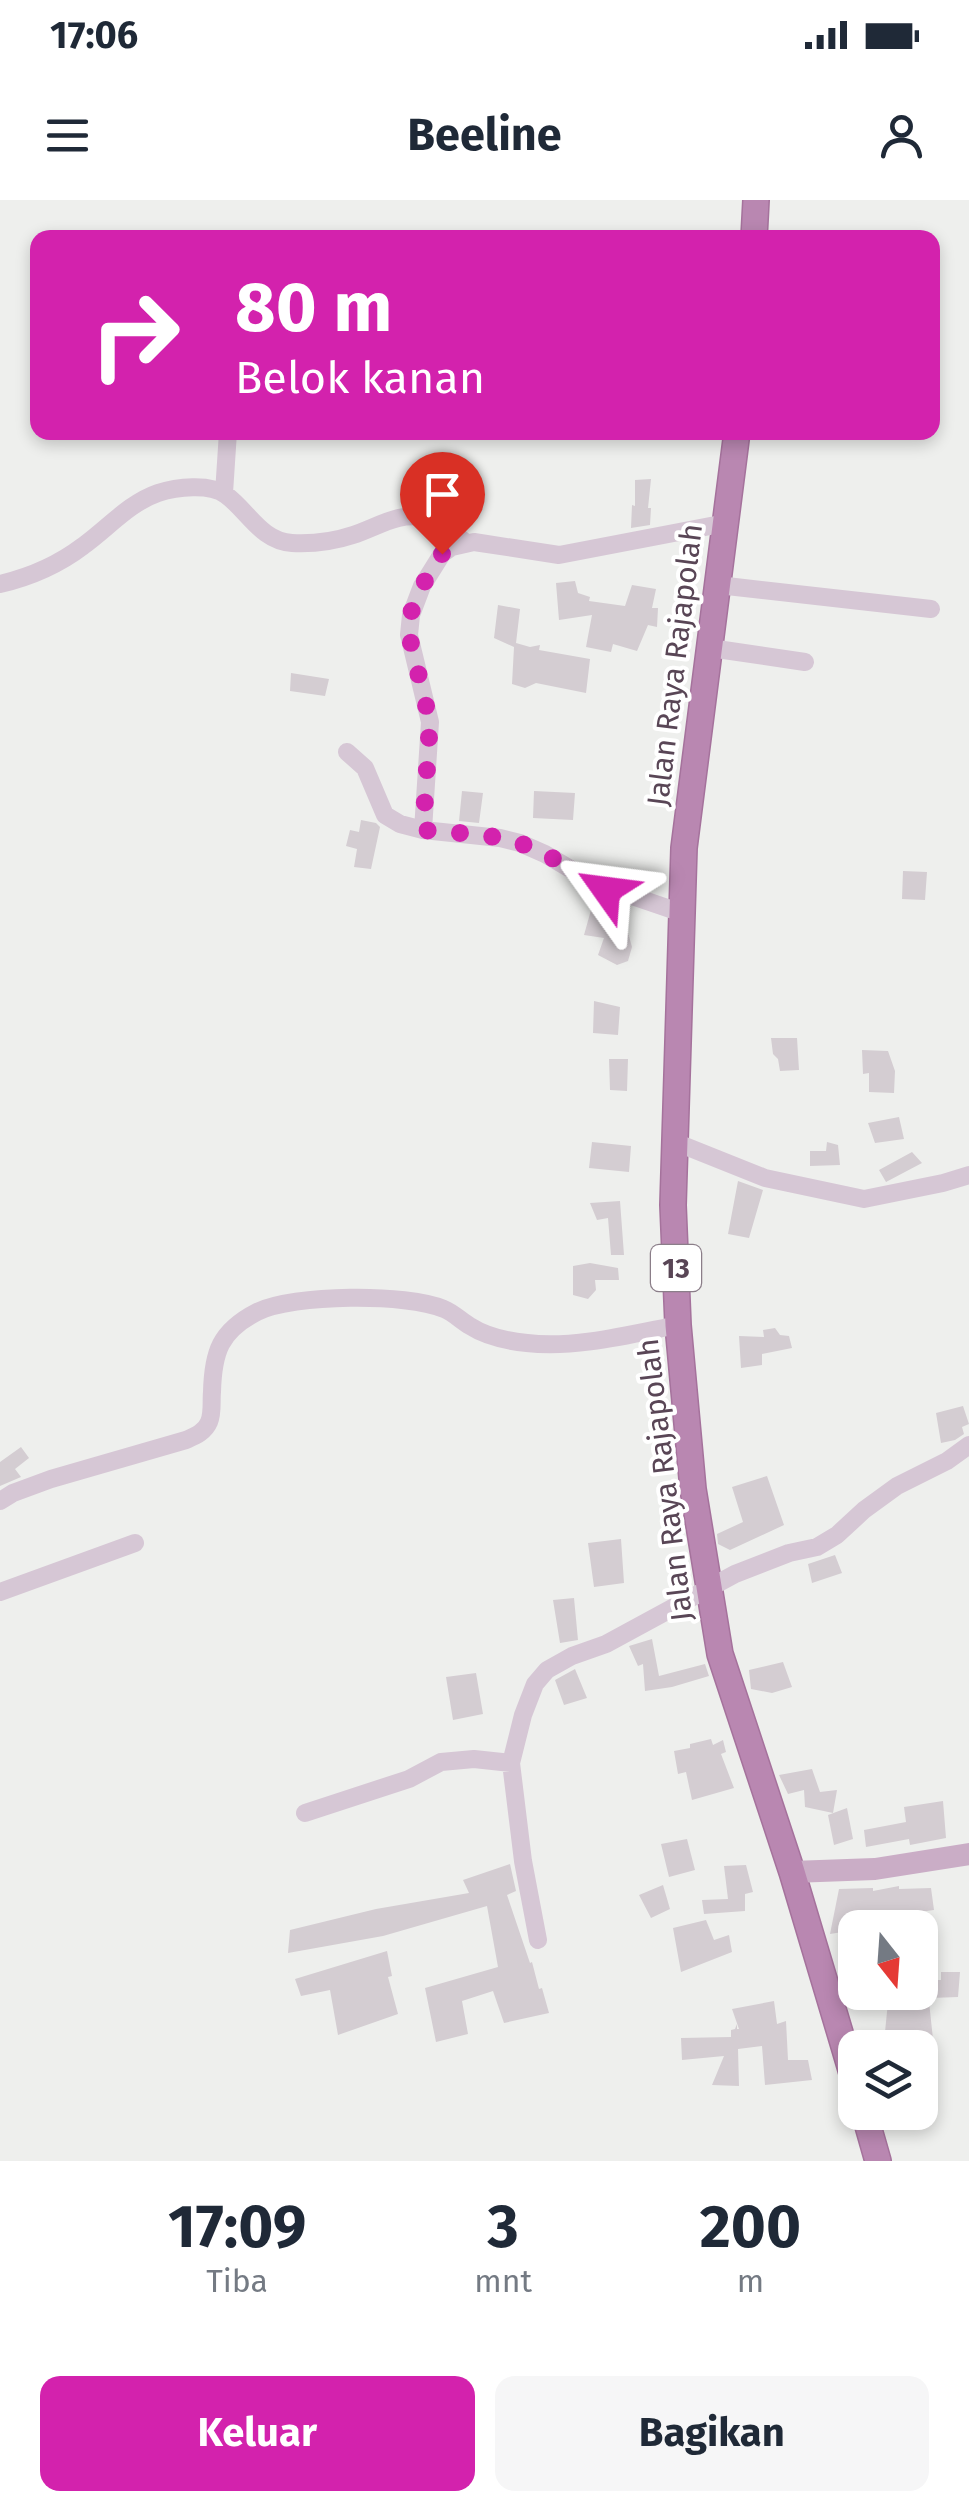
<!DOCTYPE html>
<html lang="id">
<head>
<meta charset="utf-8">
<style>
  body { margin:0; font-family:"Fira Sans",sans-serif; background:#f6f6f7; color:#1f2937; height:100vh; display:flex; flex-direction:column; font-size:38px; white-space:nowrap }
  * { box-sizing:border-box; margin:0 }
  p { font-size:32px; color:#747a83 }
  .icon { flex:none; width:55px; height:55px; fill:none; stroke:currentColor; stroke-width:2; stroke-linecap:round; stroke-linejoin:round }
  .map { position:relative; height:1961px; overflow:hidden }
  .panel { display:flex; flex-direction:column; background:#fff; flex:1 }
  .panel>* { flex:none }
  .top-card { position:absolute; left:30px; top:30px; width:910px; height:210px; border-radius:20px; box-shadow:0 5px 15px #0003; background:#d322ad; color:#fff; overflow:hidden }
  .needle { width:65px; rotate:163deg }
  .fabs { position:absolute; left:838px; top:1710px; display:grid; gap:20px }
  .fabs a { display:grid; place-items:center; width:100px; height:100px; border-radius:20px; background:#fff; box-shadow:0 5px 15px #0003; font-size:50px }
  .pin { position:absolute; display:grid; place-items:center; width:85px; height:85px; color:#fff; margin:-102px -42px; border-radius:50% 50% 50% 0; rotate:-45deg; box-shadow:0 0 10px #0007 }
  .pin .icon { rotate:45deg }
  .me { position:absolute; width:110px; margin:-55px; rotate:301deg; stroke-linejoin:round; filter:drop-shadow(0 0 8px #0008) }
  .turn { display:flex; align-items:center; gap:35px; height:210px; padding:0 40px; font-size:45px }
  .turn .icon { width:130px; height:130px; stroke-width:2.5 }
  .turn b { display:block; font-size:70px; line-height:85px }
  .eta { display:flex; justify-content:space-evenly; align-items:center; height:170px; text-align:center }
  .eta b { font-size:60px; font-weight:700; line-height:70px }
  .button { display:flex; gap:20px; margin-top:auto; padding:20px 40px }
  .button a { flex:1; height:115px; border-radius:20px; background:#d322ad; color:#fff; font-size:40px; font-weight:700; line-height:115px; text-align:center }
  .button a+a { background:#f6f6f7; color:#1f2937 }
  .status { display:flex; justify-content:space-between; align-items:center; height:70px; padding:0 50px; background:#fff; direction:ltr }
  .status svg { height:28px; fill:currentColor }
  header { display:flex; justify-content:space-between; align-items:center; height:130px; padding:0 40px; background:#fff; font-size:45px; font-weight:700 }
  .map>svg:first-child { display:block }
</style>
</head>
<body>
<div class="status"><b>17:06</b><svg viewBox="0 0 49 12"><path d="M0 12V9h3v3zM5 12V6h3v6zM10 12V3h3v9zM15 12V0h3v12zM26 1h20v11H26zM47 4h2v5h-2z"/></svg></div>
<header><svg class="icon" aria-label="menu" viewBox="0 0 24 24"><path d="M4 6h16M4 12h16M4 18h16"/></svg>Beeline<svg class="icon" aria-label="person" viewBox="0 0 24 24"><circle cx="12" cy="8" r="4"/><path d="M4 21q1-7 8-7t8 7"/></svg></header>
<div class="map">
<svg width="969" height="1961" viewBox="0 0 969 1961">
  <rect width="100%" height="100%" fill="#eeefed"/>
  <path fill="#d4cdd2" d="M 651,279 L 648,308 L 651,308 L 650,325 L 631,328 L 632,305 L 635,306 L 635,280 Z
    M 575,381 L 578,393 L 590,397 L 589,401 L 625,406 L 632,385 L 656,389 L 652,408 L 658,408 L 657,427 L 648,425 L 637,451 L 613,444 L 611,452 L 586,447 L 592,415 L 559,420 L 556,383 Z
    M 498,405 L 520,409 L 516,443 L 530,447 L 540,445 L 539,450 L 590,459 L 586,493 L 536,483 L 525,488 L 512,484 L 514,447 L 494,438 Z
    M 291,473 L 329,479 L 325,496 L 290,491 Z
    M 462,591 L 483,593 L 479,623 L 459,621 Z
    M 534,591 L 575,593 L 573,620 L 533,618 Z
    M 361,620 L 376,623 L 380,627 L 371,669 L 354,667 L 357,649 L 346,646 L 350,630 L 359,632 Z
    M 903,671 L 927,672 L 925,700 L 902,699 Z
    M 591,710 L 623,715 L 632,747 L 628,761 L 617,765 L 598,755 L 604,738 L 584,735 Z
    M 594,801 L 620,807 L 618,835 L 593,833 Z
    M 771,838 L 797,838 L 799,870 L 780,871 L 778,859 L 773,854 Z
    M 862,850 L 888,851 L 895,871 L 894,893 L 869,892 L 869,873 L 863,874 Z
    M 609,859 L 628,859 L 627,891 L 610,890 Z
    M 899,917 L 904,939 L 875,943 L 868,923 Z
    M 592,942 L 631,946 L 629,972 L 589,968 Z
    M 827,942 L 838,945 L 840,965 L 810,966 L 810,951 L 826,951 Z
    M 912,952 L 922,963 L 886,982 L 879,970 Z
    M 738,981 L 763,990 L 749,1038 L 728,1034 Z
    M 620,1001 L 624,1055 L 611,1055 L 608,1018 L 597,1020 L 590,1003 Z
    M 590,1063 L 618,1068 L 619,1080 L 595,1080 L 596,1090 L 588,1099 L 573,1095 L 573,1066 Z
    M 775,1128 L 780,1135 L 789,1136 L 792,1148 L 762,1154 L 762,1165 L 741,1168 L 739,1136 L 764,1137 L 763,1130 Z
    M 963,1206 L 969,1224 L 962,1227 L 964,1234 L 955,1240 L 941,1243 L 936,1213 Z
    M 21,1247 L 29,1258 L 15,1269 L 21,1277 L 0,1286 L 0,1262 Z
    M 767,1276 L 784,1325 L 730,1350 L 718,1344 L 717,1334 L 743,1322 L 732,1287 Z
    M 621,1339 L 624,1383 L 594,1387 L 588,1343 Z
    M 835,1355 L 842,1373 L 812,1383 L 808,1364 Z
    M 574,1398 L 578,1440 L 560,1443 L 553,1400 Z
    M 652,1439 L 659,1476 L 705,1464 L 709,1476 L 672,1487 L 645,1491 L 643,1464 L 638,1466 L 629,1446 Z
    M 783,1462 L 792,1487 L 772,1493 L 751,1489 L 749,1470 Z
    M 575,1469 L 587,1498 L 564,1505 L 555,1480 Z
    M 476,1473 L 483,1514 L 453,1520 L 446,1477 Z
    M 711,1539 L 713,1545 L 723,1540 L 726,1552 L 721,1554 L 734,1588 L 692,1600 L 686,1572 L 678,1574 L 674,1551 L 690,1548 L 690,1544 Z
    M 812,1569 L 820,1592 L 837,1590 L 833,1613 L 805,1607 L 804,1590 L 788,1594 L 779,1575 Z
    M 943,1601 L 946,1638 L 910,1645 L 909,1639 L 866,1647 L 864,1630 L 906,1622 L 904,1607 Z
    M 847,1608 L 853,1639 L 834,1645 L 828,1615 Z
    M 687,1639 L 695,1670 L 669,1677 L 661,1644 Z
    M 510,1664 L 516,1691 L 507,1695 L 530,1763 L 532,1762 L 539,1789 L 542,1788 L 549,1813 L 504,1823 L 493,1791 L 462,1801 L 468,1834 L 436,1842 L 425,1788 L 498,1767 L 487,1706 L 383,1736 L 288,1753 L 290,1730 L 376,1709 L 469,1693 L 463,1680 Z
    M 746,1665 L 753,1692 L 745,1694 L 745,1711 L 704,1714 L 702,1700 L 728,1699 L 724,1666 Z
    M 663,1685 L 670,1709 L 651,1718 L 639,1695 Z
    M 899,1686 L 899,1689 L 931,1688 L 934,1710 L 919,1712 L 920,1728 L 898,1728 L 897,1722 L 855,1728 L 855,1730 L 830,1734 L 839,1689 L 873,1688 L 873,1691 Z
    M 706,1720 L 714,1740 L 729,1735 L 732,1752 L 681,1772 L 673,1728 Z
    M 387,1751 L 392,1776 L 388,1777 L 398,1814 L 338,1835 L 330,1790 L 301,1796 L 295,1779 Z
    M 941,1772 L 960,1772 L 958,1797 L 931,1798 L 931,1780 L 941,1780 Z
    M 889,1792 L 928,1792 L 933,1839 L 884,1842 Z
    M 774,1801 L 777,1824 L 786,1821 L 788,1860 L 808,1860 L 812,1880 L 765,1885 L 762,1846 L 738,1849 L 739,1886 L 712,1885 L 724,1856 L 682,1860 L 681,1838 L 731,1837 L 731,1830 L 735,1829 L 737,1824 L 737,1829 L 739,1829 L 732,1809 Z"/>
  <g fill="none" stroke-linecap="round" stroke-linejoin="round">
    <defs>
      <path id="highway" d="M 754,38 L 756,0
        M 737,232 L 684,648 L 673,1005 L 678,1125 L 693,1289 L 720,1454 L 792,1672 L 855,1883
        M 864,1912 L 878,1961"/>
    </defs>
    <use href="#highway" stroke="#a5729c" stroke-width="28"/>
    <path stroke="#d6c7d5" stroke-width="18" d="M 224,293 L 228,232
      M 0,384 C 30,377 58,365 83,346 C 108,328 129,303 158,293 C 176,287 210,283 226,295 C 248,311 261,341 292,343 C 312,344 335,341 353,335 C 378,327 399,311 426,318 C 442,322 453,333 465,342
      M 718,385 L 931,409
      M 710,448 L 805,462
      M 347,552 L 365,568 L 385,615 L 400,624 L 423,630 L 500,638 L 520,643 L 545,654 L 606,690 L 635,697 L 682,713
      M 423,630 L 430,522 L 409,435 L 411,415 L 422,386 L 442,354 L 452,347 L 474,342 L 559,355 L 726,323
      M 675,942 L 765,978 L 864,999 L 943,983 L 969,975
      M 0,1301 L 13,1293 L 51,1279 L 186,1240 C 195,1236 205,1232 209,1222 C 213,1213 211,1201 212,1192 C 213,1152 220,1131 257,1112 C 293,1094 407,1093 444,1109 C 454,1113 461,1121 470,1126 C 487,1137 507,1141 527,1143 C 574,1149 632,1134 678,1125
      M 0,1392 L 135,1343
      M 305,1613 L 409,1579 L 441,1562 L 474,1559 L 511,1563
      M 538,1740 L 523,1661 L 511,1563 L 523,1515 L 535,1484 L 547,1470 L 572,1456 L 606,1444 L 735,1374 L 789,1353 L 817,1347 L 837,1335 L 864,1310 L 897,1286 L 947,1261 L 969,1245"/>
    <path stroke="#caadc6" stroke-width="22" d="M 792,1672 L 875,1669 L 969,1654"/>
    <use href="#highway" stroke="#b987b1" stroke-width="25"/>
  </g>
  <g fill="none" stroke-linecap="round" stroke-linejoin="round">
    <path stroke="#d322ad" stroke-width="18" stroke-dasharray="0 32.4" d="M 442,354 L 422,386 L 410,415 L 409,435 L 430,522 L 423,630 C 453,633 487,633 516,642 C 548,652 578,674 606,690"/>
  </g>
  <g text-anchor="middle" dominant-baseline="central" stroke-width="8" stroke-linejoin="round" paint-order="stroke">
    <rect fill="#fff" stroke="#8b7e89" stroke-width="2.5" x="651" y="1045" width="50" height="46" rx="8"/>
    <g font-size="28" font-weight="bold" fill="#594656">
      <text x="676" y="1068">13</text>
    </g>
    <g font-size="30" fill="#594656" stroke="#fff">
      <text transform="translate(675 465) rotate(-83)">Jalan Raya Rajapolah</text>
      <text transform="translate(665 1280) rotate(-97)">Jalan Raya Rajapolah</text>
    </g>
  </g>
</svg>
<div class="fabs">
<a><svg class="needle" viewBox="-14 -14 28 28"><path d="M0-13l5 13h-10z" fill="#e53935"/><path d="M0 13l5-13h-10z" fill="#747a83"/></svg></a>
<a><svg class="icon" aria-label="layers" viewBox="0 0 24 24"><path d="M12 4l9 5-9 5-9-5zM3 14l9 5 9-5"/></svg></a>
</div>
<div class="pin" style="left:442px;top:354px;background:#d93025"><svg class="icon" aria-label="arrive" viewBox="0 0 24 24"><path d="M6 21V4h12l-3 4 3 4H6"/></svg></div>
<svg class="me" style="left:606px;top:690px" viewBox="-20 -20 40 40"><path d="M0-17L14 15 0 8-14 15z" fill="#d322ad" stroke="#fff" stroke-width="4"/></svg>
<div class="top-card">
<div class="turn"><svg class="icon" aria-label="right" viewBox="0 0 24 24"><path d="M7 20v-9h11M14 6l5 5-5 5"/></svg><div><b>80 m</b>Belok kanan</div></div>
</div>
</div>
<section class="panel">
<div class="eta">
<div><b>17:09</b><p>Tiba</p></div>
<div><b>3</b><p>mnt</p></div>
<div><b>200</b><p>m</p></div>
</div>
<div class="button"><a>Keluar</a><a>Bagikan</a></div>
</section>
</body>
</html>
